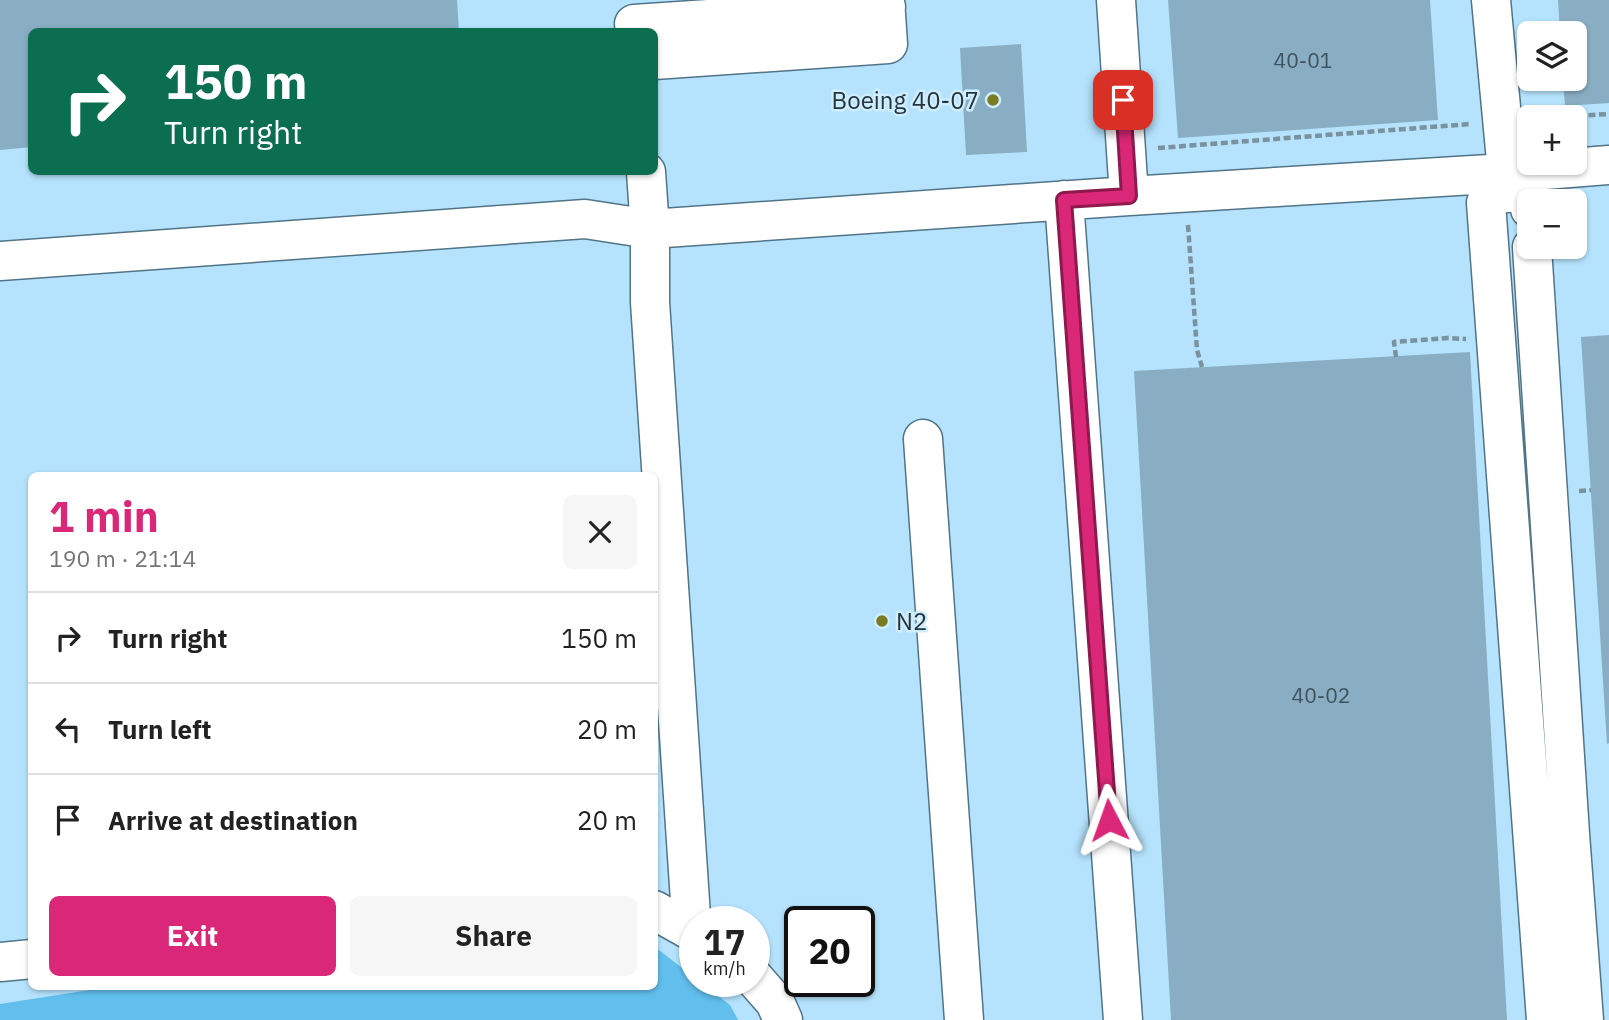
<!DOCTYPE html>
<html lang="en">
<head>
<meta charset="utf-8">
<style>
  body { margin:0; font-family:"IBM Plex Sans",sans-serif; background:#f6f6f6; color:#222; height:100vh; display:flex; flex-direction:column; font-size:26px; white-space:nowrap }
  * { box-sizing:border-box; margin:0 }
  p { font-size:23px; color:#767676 }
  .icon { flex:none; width:38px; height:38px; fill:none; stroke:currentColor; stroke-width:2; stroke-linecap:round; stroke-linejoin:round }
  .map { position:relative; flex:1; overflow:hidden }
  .details { position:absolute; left:28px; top:472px; width:630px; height:518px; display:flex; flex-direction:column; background:#fff; border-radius:10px; box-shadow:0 2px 5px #0004 }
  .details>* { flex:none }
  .top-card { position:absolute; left:28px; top:28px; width:630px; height:147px; border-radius:10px; box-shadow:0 2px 5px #0004; background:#0b6e4f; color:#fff; overflow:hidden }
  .tools { position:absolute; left:1517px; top:21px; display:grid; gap:14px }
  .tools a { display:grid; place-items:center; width:70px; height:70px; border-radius:10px; background:#fff; box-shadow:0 2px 5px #0004; font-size:35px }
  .speed { position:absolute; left:679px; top:906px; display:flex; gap:14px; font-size:35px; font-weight:700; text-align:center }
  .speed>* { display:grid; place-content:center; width:91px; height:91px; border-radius:50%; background:#fff; box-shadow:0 2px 5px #0004; line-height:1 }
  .speed small { font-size:18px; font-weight:400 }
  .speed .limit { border:4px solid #111; border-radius:10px; background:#fff; color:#111 }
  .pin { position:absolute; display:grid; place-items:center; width:60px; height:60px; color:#fff; margin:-30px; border-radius:14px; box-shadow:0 4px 10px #0006 }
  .me { position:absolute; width:77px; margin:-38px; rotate:356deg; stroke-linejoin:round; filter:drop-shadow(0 0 5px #0008) }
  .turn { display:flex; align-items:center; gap:24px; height:147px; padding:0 21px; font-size:32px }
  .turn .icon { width:91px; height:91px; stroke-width:2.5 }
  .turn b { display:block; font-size:49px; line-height:60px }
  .round { display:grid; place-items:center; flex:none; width:74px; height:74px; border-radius:10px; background:#f6f6f6 }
  .head { display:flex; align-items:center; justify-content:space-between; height:119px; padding:0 21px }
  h1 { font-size:42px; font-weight:800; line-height:52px; color:#db2777 }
  .button { display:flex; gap:14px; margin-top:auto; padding:14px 21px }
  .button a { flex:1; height:80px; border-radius:10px; background:#db2777; color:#fff; font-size:28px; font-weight:800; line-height:80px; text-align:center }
  .button a+a { background:#f6f6f6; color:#222 }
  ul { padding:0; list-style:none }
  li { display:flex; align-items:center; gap:21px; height:91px; padding:0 21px; border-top:2px solid #e0e0e0 }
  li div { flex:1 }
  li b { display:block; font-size:26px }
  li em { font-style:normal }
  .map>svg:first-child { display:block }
</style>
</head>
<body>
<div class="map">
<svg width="1609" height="1020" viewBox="0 0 1609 1020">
  <rect width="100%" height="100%" fill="#ceedfe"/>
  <path fill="#b5e3fd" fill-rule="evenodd" d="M 0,0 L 1609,0 L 1609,1020 L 0,1020 ZM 32,32 L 654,32 L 654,172 L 32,172 ZM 1530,33 L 1575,33 L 1575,79 L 1530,79 ZM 1530,117 L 1575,117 L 1575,163 L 1530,163 ZM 1530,201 L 1575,201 L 1575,247 L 1530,247 ZM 32,476 L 654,476 L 654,987 L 32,987 ZM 695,922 L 754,922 L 754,982 L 695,982 ZM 800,922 L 859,922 L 859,982 L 800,982 Z"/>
  <path fill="#61beed" d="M 655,947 L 695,978 L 695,982 L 700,982 L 730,1005 L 738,1020 L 0,1020 L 0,1004 L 109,987 L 654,987 Z"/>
  <path fill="#89aec3" d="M 0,0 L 457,0 L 459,32 L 32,32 L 32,147 L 0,150 Z
    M 1168,0 L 1430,0 L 1438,120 L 1178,138 Z
    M 1558,0 L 1609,0 L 1609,103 L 1565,106 L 1563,79 L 1575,79 L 1575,33 L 1560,33 Z
    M 1021,44 L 1027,152 L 966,155 L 960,48 Z
    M 1609,335 L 1609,743 L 1607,744 L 1581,337 Z
    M 1470,352 L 1507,1020 L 1171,1020 L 1134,371 Z"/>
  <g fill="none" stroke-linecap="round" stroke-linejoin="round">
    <defs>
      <path id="minor" d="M 1116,0 L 1129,196
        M 1491,0 L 1509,193
        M 634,24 L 886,7
        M 654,60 L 888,44 L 885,0
        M 646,172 L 650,229 L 650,302 L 692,931
        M 1064,200 L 1123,1020
        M 1530,209 L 1529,200 C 1517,187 1498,192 1486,203 L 1546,1020
        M 1532,247 L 1570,834 L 1584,1020
        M 0,261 L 585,219 L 650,229 L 1129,196 L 1506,173 L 1609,165
        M 923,439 L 964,1020
        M 654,910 L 695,933
        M 0,962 L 32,959
        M 754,978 L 775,1002 L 783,1020"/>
    </defs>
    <use href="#minor" stroke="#517487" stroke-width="41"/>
    <path stroke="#7a919e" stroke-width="4.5" stroke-dasharray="7 3.5" stroke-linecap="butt" d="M 1557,117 L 1609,114
      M 1158,148 L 1470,124
      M 1188,225 L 1197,350 L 1202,367
      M 1396,357 L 1394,342 L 1447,338 L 1466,339
      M 1579,491 L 1591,490"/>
    <use href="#minor" stroke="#fff" stroke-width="38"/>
  </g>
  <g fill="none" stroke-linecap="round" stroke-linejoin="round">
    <defs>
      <path id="route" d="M 1109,820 L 1064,200 L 1129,196 L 1123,100"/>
    </defs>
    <use href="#route" stroke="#8e194d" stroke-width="18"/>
    <use href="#route" stroke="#db2777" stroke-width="12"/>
  </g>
  <g fill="#7a7b23" stroke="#ceedfe" stroke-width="2.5">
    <circle cx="993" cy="100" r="7"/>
    <circle cx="882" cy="621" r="7"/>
  </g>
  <g text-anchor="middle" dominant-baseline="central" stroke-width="5" stroke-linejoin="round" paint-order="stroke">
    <g font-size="21" fill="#3e535e">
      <text x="1303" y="60">40-01</text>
      <text x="1321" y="695">40-02</text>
    </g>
    <g font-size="24" fill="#25353d" stroke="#ceedfe" text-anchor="end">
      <text x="979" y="100">Boeing 40-07</text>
      <text x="896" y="621" text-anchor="start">N2</text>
    </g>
  </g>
</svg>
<div class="tools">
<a><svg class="icon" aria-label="layers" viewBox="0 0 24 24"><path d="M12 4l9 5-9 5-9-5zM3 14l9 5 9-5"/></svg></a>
<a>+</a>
<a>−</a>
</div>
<div class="speed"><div>17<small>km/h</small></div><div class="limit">20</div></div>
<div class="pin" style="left:1123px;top:100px;background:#d93025"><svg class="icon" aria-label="arrive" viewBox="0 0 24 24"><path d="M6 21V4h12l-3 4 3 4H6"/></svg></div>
<svg class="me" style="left:1109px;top:820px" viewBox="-20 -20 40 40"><path d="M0-17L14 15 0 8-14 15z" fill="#db2777" stroke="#fff" stroke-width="4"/></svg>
<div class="top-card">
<div class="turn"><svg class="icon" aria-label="right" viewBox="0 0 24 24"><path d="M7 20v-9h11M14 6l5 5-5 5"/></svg><div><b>150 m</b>Turn right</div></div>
</div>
<section class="details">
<div class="head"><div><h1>1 min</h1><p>190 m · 21:14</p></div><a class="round"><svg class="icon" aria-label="close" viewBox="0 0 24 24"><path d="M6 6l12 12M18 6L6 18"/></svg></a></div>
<ul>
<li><svg class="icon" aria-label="right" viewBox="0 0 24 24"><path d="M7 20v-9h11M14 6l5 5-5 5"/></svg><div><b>Turn right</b></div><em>150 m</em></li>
<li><svg class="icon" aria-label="left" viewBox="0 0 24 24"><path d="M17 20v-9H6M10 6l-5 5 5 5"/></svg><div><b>Turn left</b></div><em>20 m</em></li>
<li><svg class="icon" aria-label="arrive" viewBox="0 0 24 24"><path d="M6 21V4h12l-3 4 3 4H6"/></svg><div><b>Arrive at destination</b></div><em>20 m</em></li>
</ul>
<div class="button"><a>Exit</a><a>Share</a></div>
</section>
</div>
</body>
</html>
